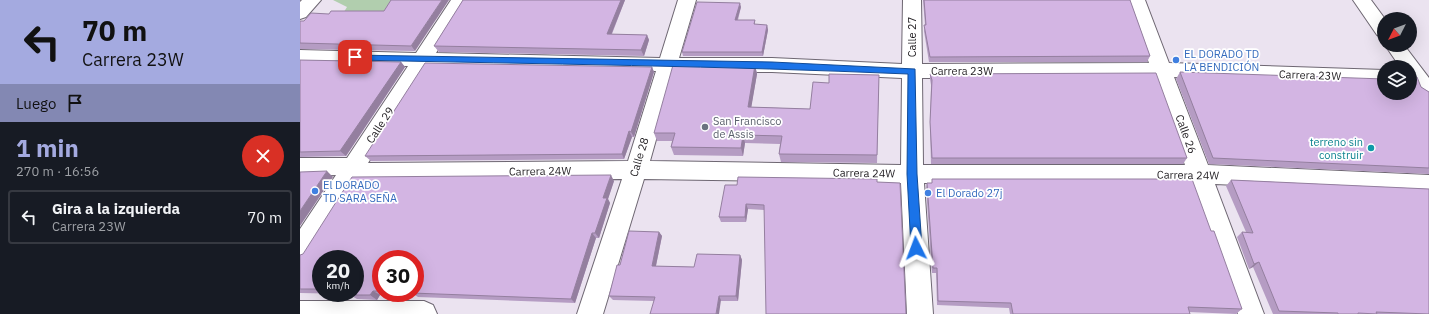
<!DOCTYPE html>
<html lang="es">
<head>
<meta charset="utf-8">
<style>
  body { margin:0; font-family:"IBM Plex Sans",sans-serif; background:#242831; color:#f1f3f6; height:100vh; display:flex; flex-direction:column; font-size:15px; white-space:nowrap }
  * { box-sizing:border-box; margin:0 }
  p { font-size:13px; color:#9ea1a6 }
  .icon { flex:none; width:22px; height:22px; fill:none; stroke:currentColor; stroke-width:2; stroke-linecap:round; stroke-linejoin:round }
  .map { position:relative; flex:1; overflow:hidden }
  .sheet { display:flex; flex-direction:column; background:#171b24; width:300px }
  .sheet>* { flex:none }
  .top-card { background:#a4aae0; color:#111; overflow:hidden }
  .needle { width:26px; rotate:228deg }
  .fabs { position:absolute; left:1077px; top:12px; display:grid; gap:8px }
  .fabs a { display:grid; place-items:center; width:40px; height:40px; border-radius:50%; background:#171b24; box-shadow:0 4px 16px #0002; font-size:20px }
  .speed { position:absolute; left:12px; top:250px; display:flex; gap:8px; font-size:20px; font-weight:700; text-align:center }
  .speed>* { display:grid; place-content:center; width:52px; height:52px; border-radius:50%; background:#171b24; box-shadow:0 4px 16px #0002; line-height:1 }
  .speed small { font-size:10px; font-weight:400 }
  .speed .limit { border:6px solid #d22; background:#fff; color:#111 }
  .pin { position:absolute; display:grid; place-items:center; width:34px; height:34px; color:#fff; margin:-17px; border-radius:8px; box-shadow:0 2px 6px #0006 }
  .me { position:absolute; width:44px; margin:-22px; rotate:357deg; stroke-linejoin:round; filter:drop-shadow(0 0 3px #0008) }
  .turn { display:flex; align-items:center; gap:14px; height:84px; padding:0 16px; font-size:18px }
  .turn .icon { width:52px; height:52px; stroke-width:2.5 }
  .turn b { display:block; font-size:28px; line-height:34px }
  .then { display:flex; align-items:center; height:38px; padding:0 16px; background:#0003; gap:8px; font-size:15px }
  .round { display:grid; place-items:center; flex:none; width:42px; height:42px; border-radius:21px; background:#242831 }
  .headline { display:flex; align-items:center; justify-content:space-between; height:68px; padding:0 16px }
  h1 { font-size:24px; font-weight:800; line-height:30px; color:#a4aae0 }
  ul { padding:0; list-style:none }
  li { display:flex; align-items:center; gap:12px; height:54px; margin:0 8px 6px; padding:0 8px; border:2px solid #363941; border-radius:4px }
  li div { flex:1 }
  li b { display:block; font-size:15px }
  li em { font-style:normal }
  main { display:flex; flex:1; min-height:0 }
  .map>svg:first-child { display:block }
</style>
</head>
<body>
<main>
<section class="sheet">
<div class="top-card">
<div class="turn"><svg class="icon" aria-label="left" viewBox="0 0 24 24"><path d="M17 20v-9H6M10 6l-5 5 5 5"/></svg><div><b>70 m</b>Carrera 23W</div></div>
<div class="then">Luego<svg class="icon" aria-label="arrive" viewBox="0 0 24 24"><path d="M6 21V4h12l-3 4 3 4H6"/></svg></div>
</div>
<div class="headline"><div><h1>1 min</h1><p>270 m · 16:56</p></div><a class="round" style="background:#d93025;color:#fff"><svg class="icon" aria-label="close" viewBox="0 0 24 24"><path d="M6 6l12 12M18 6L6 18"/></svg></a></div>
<ul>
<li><svg class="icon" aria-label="left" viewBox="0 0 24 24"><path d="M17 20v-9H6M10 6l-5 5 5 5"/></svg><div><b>Gira a la izquierda</b><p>Carrera 23W</p></div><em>70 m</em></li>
</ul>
</section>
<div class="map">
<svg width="1129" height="314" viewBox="0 0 1129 314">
  <rect width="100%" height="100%" fill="#ebe3f0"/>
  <path fill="#b1ceae" d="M 33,0 L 100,0 L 93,10 L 42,15 L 47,7 Z"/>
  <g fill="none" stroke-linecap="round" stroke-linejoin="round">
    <defs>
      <path id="minor" d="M 2,0 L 21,0 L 6,17 L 0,19 L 0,2 Z
        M 151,0 L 169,0 L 136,53 L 360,58 L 378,0 L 396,0 L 379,58 L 472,58 L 602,64 L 603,0 L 621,0 L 622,64 L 849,63 L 827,0 L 845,0 L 869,63 L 1084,70 L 1084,84 L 874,77 L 908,165 L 1129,175 L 1129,193 L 915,184 L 964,314 L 938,314 L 892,183 L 624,183 L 633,314 L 607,314 L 601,183 L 344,179 L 303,314 L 277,314 L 322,179 L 61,181 L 57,180 L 9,258 L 0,261 L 0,229 L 36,175 L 0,176 L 0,158 L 47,158 L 108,66 L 0,64 L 0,50 L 116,53 ZM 128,67 L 356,71 L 328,161 L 68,163 ZM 375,72 L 472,72 L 602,78 L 601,165 L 350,161 ZM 854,77 L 885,165 L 623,165 L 622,78 Z
        M 1053,0 L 1071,0 L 1085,19 L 1084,37 L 1077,35 Z
        M 1085,45 L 1104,45 L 1129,78 L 1129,100 C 1113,96 1110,82 1110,67 L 1100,67 Z
        M 0,301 L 124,301 L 133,305 L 137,314 L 0,314 Z"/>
    </defs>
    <use href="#minor" stroke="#6e6772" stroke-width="2"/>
    <use href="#minor" fill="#fff" fill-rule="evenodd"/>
  </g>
  <path fill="#b59cc3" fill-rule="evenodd" d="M 163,0 L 325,0 L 312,34 L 347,35 L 349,40 L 344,56 L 139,52 L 134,46 Z
    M 623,0 L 830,0 L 850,56 L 847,62 L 629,62 L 624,31 L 625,25 Z
    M 441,7 L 438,20 L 455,20 L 455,25 L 467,25 L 468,30 L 463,56 L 383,56 L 382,52 Z
    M 84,11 L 115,51 L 0,49 L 0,21 L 4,21 L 29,14 Z
    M 0,60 L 101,62 L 105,67 L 46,156 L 0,157 Z
    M 455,65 L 457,74 L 451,107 L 510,109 L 529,83 L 579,75 L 577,163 L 481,162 L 479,154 L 480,144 L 445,143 L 443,156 L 374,155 L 371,147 L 372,141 L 357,141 L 354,133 Z
    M 352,67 L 354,72 L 334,137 L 332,137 L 324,159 L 71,161 L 65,156 Z
    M 880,72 L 1121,87 L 1129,92 L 1129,174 L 909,164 L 876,79 Z
    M 630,74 L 887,158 L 883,164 L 631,164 L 630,128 L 631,85 L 630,79 Z
    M 577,179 L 464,210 L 448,209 L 446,222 L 421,222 L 419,217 L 437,185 Z
    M 632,179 L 911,231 L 942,309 L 936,314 L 889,312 L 890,314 L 710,314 L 709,308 L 637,305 L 636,273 L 632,273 L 626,188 L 627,183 L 632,183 Z
    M 931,180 L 1129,189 L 1129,314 L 973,314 L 953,267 L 949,269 L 937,237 L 942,232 L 946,232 L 926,186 Z
    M 314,181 L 308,199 L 310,203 L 299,238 L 296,238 L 275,303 L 118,297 L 115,295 L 80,295 L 77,300 L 57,299 L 50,295 L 50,294 L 0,293 L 0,255 ZM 21,259 L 55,259 L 55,293 L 21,293 ZM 81,259 L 115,293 L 81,293 Z
    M 359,232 L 362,236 L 356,266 L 394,267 L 440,255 L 442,260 L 438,301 L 354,301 L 313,300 L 309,296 L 320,265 Z"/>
  <path fill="#947f9f" d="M 142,0 L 149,0 L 115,51 L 111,46 Z
    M 321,0 L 325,0 L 309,40 L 307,34 Z
    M 440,3 L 441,7 L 436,24 L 435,20 Z
    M 467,25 L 468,30 L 463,56 L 462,52 Z
    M 347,35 L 349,40 L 344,56 L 341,50 Z
    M 101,62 L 105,67 L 46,156 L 40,151 Z
    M 455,65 L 457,74 L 450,115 L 448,107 Z
    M 352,67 L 354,72 L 334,137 L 331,132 Z
    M 329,131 L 332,137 L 324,159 L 322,154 Z
    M 443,135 L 445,143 L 443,156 L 441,148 Z
    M 27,171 L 33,177 L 0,226 L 0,211 Z
    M 311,175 L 314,181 L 308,199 L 310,203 L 299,238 L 295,233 L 303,198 Z
    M 446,204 L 448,209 L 446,222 L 445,217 Z
    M 359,232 L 362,236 L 355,270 L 352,266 Z
    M 292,233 L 296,238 L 275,303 L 271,299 Z
    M 440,255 L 442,260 L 438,301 L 436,296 Z
    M 959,262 L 953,267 L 949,269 L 954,264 Z
    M 73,291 L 80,295 L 77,300 L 70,295 Z
    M 419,296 L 421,300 L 419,314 L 416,314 Z"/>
  <path fill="#d3b5e3" stroke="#947f9f" d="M 91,0 L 142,0 L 111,46 L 0,43 L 0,21 L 4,21 L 11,13 L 29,14 L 31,11 L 84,11 Z
    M 163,0 L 321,0 L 307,34 L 347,35 L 341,50 L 134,46 Z
    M 624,0 L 830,0 L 850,56 L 630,57 L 624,25 L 626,25 Z
    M 397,2 L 440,3 L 435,20 L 455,20 L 454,24 L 467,25 L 462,52 L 382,52 Z
    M 0,60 L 101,62 L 40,151 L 0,152 Z
    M 125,63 L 352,67 L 331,132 L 329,131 L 322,154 L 65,156 Z
    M 373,65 L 455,65 L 448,107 L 510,109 L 513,82 L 529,83 L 529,74 L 579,75 L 577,155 L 479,154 L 482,136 L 443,135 L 441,148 L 371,147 L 375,133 L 354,133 Z
    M 880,72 L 1084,79 L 1084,93 L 1110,93 L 1110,77 L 1117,77 L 1121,87 L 1129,92 L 1129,168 L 913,158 Z
    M 856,73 L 887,158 L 632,158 L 630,122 L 632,80 L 630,74 Z
    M 27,171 L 0,211 L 0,172 Z
    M 311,175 L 303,198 L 307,198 L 295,233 L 292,233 L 271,299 L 112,293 L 115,293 L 115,259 L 81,259 L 81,291 L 73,291 L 70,295 L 50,295 L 51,293 L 55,293 L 55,259 L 21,259 L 21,289 L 0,289 L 0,255 L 3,254 L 52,177 Z
    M 438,177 L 577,179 L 577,182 L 600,183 L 606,314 L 466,314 L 464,205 L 446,204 L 445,217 L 419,217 L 425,185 L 437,185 Z
    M 632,179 L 892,179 L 911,231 L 914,231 L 942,309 L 888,307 L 890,314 L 713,314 L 711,303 L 638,301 L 637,268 L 633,268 L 627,183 L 632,183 Z
    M 931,180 L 1129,189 L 1129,314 L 1076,312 L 1077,314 L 1058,313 L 1058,314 L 1038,314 L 1038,313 L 979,311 L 959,262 L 954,264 L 942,232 L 953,233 Z
    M 329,231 L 359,232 L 352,266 L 394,267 L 397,254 L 440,255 L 436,296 L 419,296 L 416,314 L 350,314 L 355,297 L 309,296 L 317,265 L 320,265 Z"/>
  <path fill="#1a73e8" stroke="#114b97" d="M 52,55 L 472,62 L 615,69 L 617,174 L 622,248 L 620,252 L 616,253 L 613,252 L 611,248 L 607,174 L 608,74 C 424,66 239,64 55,60 L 52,59 Z"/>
  <g fill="#3f7fe0" stroke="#fff" stroke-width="1.5">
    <circle cx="876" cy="60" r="4"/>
    <circle cx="15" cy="191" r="4"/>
    <circle cx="628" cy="193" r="4"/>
  </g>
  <circle fill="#6b7280" stroke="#fff" stroke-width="1.5" cx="405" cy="127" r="4"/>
  <circle fill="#0f9aa8" stroke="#fff" stroke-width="1.5" cx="1071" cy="148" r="4"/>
  <g text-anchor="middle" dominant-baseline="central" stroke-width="3.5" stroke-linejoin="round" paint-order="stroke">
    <g font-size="11" fill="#1f1c20" stroke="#fff">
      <text transform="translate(612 37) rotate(-90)">Calle 27</text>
      <text x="662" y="71">Carrera 23W</text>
      <text transform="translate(1010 75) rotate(2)">Carrera 23W</text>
      <text transform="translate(80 125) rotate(-57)">Calle 29</text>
      <text transform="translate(886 134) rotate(70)">Calle 26</text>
      <text transform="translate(339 157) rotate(-73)">Calle 28</text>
      <text transform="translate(240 171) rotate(-1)">Carrera 24W</text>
      <text transform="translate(564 173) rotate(1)">Carrera 24W</text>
      <text transform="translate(888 175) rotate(1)">Carrera 24W</text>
    </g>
    <g font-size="11" fill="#366cbe" stroke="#fff" text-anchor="start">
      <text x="884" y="54">EL DORADO TD<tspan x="884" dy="13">LA BENDICIÓN</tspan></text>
      <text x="23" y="185">El DORADO<tspan x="23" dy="13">TD SARA SEÑA</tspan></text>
      <text x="636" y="193">El Dorado 27j</text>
    </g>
    <g font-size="11" fill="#5b616d" stroke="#fff" text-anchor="start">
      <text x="413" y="121">San Francisco<tspan x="413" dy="13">de Assis</tspan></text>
    </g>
    <g font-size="11" fill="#0d838f" stroke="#fff" text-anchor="end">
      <text x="1063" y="142">terreno sin<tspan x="1063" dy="13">construir</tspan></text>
    </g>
  </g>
</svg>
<div class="fabs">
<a><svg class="needle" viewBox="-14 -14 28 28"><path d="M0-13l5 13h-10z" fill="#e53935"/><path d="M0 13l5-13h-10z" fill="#9ea1a6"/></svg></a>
<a><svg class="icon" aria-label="layers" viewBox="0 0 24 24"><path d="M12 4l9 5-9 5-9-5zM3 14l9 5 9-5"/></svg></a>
</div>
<div class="speed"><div>20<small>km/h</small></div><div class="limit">30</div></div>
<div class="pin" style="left:55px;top:57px;background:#d93025"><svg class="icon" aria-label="arrive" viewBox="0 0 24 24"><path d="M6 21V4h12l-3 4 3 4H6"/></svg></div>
<svg class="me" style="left:616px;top:248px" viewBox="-20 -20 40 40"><path d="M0-17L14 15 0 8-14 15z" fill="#1a73e8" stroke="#fff" stroke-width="4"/></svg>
</div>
</main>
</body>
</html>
